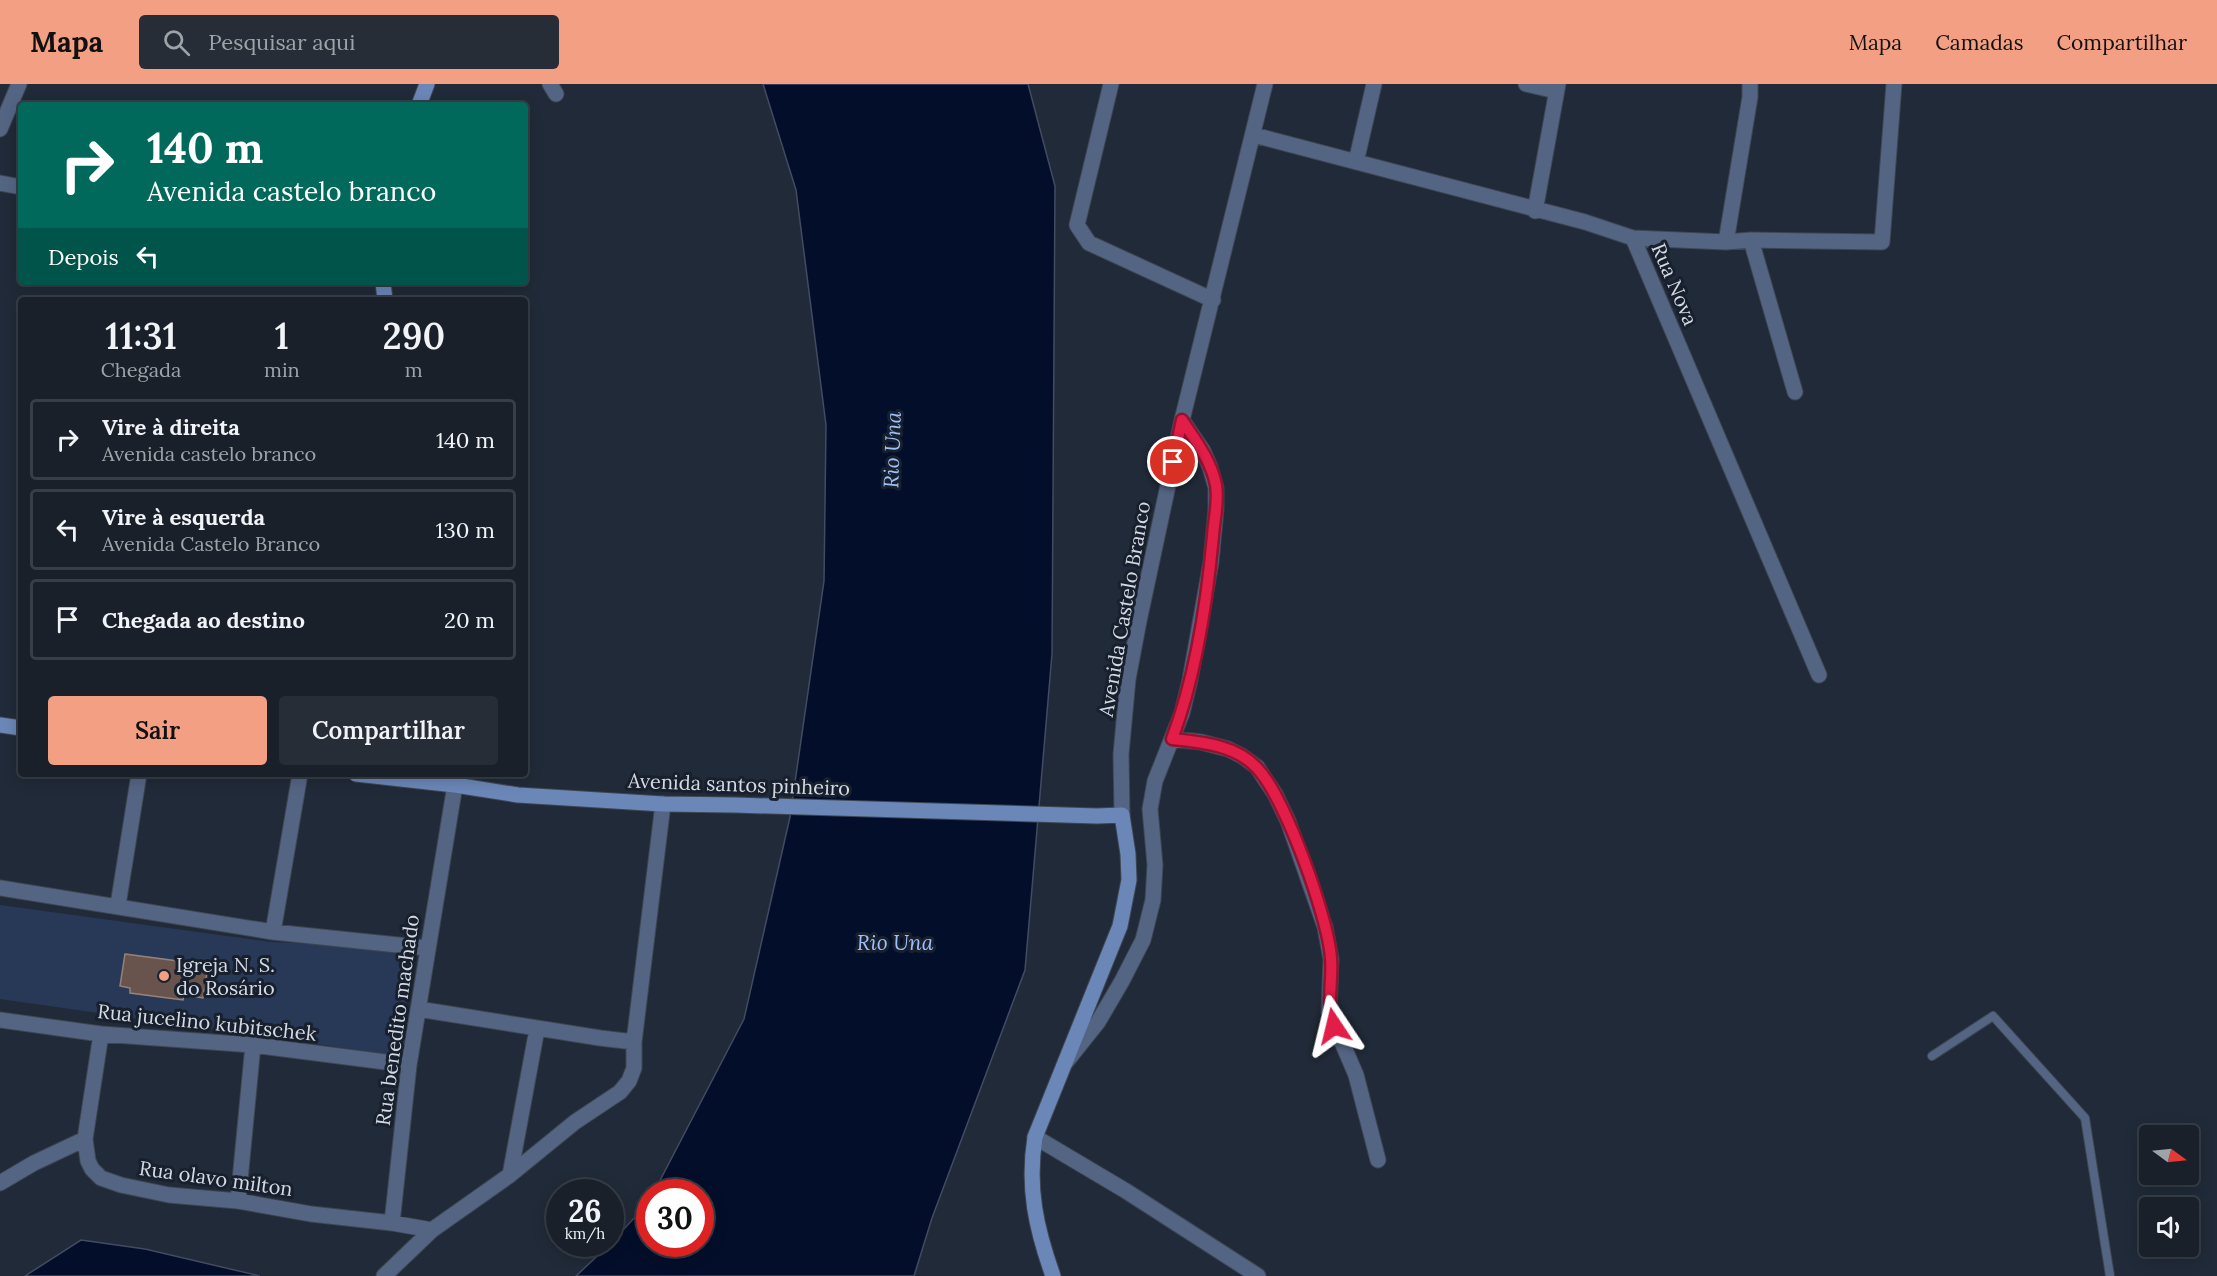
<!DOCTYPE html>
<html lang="pt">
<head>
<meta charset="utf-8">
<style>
  body { margin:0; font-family:Lora,serif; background:#262d36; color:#f1f3f6; height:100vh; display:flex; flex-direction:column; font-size:22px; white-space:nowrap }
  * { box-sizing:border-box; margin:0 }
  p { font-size:20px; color:#9fa3a8 }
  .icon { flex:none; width:33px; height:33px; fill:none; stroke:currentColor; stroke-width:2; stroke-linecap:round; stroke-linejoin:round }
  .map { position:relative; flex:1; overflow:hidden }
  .side { position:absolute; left:18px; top:213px; width:510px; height:480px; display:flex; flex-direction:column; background:#19202a; border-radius:6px; box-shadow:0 3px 15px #0003,0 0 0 2px #373e47 }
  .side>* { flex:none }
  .hud { position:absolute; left:18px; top:18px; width:510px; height:183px; border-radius:6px; box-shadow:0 3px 15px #0003,0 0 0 2px #373e47; background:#00695c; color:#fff; overflow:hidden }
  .needle { width:39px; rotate:105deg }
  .controls { position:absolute; left:2139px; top:1041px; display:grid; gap:12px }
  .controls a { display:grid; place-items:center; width:60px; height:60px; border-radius:6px; background:#19202a; box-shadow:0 3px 15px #0003,0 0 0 2px #373e47; font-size:30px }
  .speed { position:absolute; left:546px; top:1095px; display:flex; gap:12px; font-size:30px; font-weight:700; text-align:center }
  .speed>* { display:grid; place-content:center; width:78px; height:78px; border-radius:50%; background:#19202a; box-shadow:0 3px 15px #0003,0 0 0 2px #373e47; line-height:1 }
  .speed small { font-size:15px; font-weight:400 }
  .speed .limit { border:9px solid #d22; background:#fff; color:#111 }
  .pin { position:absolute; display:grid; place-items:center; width:51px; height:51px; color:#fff; margin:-26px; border:3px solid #fff; border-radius:50%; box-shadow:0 2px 6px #0007 }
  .me { position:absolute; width:66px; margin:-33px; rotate:350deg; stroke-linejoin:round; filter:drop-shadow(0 0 4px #0008) }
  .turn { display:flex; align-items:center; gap:21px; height:126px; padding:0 30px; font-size:27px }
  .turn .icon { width:78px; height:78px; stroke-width:2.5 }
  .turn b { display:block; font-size:42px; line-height:51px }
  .then { display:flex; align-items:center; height:57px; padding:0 30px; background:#0003; gap:12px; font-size:22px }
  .eta { display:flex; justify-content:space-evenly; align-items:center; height:102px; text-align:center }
  .eta b { font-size:36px; font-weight:600; line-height:42px }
  .action { display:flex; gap:12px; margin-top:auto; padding:12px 30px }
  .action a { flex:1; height:69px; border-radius:6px; background:#f39f83; color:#111; font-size:24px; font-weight:600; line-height:69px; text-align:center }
  .action a+a { background:#262d36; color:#f1f3f6 }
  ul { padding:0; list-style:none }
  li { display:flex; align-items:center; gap:18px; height:81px; margin:0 12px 9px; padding:0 18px; border:3px solid #373e47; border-radius:6px }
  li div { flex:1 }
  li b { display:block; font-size:22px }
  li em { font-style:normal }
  header { display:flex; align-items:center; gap:36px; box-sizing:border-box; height:84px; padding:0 30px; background:#f39f83; color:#111 }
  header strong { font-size:28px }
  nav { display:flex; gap:33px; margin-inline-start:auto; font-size:21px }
  .search { width:420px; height:54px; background:#262d36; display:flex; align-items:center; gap:15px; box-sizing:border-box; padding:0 21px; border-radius:6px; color:#9fa3a8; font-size:22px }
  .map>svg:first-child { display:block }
</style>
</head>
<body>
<header>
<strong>Mapa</strong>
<div class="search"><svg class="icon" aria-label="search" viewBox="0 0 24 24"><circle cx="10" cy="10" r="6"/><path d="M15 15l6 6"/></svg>Pesquisar aqui</div>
<nav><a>Mapa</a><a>Camadas</a><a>Compartilhar</a></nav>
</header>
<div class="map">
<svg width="2217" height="1192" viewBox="0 0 2217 1192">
  <rect width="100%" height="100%" fill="#212a38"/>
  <path fill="#283958" d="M 0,821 L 271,858 L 412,864 L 406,920 L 408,973 L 0,915 Z"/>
  <path fill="#030e2a" stroke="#424b62" stroke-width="1.5" d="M 763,0 L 1028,0 L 1055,102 L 1052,570 L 1025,886 L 932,1134 L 914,1192 L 576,1192 L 610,1160 L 649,1118 L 650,1160 L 700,1160 L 700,1108 L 654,1108 L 744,935 L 790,733 L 824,497 L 826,341 L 796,106 Z
    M 81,1156 L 145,1165 L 260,1192 L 25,1192 Z"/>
  <path fill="#68544d" stroke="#97827a" stroke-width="1.5" d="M 125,870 L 208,881 L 203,914 L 184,911 L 183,916 L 130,909 L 130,904 L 120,902 Z"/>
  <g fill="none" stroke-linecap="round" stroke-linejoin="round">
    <defs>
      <path id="lane" d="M 1932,972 L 1993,932 L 2085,1034 L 2110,1192"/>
      <path id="street" d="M 550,0 L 556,10
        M 1111,0 L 1077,141 L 1089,159 L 1213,216
        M 1526,0 L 1556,7
        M 0,45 L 19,0
        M 1254,51 L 1585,138 L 1633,154 L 1726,158 L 1751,156 L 1882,158 L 1894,0
        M 1356,78 L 1374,0
        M 0,99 L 21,103
        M 1535,127 L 1558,0
        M 1633,154 L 1819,591
        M 1751,156 L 1795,308
        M 1726,158 L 1750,13 L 1750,0
        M 1172,655 L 1201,658 L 1228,665 L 1242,672 L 1257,683 L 1275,710 L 1288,737 L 1325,843 L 1331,875 L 1329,928 L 1356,991 L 1378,1076
        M 1122,731 L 1121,670 L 1128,595 L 1139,537 L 1182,336 L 1265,0
        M 0,804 L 273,848 L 427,864
        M 118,821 L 139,690
        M 273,848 L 300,690
        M 418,925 L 600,954 L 634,958 L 663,720
        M 0,936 L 101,950 L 253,961 L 409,981
        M 101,950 L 85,1055 L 88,1077 L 92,1085 L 101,1094 L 121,1101 L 169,1111 L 238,1117 L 311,1130 L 392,1139
        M 1066,978 L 1098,938 L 1122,897 L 1143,856 L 1153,816 L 1155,781 L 1150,725 L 1155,697 L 1182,629 L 1190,596 L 1211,478 L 1216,425 L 1216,404 L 1210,383 L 1203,367 L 1182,336
        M 1035,1053 L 1126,1107 L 1258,1192
        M 510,1091 L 537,945
        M 0,1099 L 34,1079 L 85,1055
        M 238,1117 L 253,961
        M 432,1146 L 392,1139 L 409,981 L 455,701
        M 384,1192 L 432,1146 L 510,1091 L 575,1038 L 620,1008 L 629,997 L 634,984 L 634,958"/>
      <path id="secondary" d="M 419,21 L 427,0
        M 383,198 L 385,216
        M 0,641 L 21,644
        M 356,690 L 455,701 L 518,711 L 663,720 L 735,721 L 1097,732 L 1122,731 L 1128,770 L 1129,796 L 1120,842 L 1035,1053 C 1027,1104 1036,1144 1053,1192"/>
    </defs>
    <use href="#lane" stroke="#3e4653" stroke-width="10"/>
    <use href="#street" stroke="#3e4653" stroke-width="17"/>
    <use href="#secondary" stroke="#3e4653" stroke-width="17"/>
    <use href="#lane" stroke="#546584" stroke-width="8"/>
    <use href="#street" stroke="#546584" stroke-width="15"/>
    <use href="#secondary" stroke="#6b87b8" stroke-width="15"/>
  </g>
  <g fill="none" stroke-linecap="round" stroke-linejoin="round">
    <defs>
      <path id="route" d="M 1173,378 L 1182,336 C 1195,356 1211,376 1216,401 C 1219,417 1214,435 1213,452 C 1207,518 1196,592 1172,655 C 1201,658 1236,661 1257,684 C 1285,713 1328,833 1331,874 C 1333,899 1326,916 1334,942"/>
    </defs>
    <use href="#route" stroke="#92132f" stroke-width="15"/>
    <use href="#route" stroke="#e11d48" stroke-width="10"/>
  </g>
  <circle fill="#f39f83" stroke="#18202e" stroke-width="2" cx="164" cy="892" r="6"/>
  <g text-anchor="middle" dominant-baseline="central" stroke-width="6" stroke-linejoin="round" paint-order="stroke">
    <g font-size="20" fill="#d4dae3" stroke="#18202e">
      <text transform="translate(1675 200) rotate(67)">Rua Nova</text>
      <text transform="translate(1124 525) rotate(-80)">Avenida Castelo Branco</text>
      <text transform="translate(739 700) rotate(2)">Avenida santos pinheiro</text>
      <text transform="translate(397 936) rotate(-82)">Rua benedito machado</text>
      <text transform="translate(207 938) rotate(6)">Rua jucelino kubitschek</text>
      <text transform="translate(216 1094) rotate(8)">Rua olavo milton</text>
    </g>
    <g font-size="20" fill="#d4dae3" stroke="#18202e" text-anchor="start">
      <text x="176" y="880">Igreja N. S.<tspan x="176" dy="23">do Rosário</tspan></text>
    </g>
    <g font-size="21" font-style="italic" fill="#9fbff9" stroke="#18202e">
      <text transform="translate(892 366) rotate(-88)">Rio Una</text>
      <text x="895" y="858">Rio Una</text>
    </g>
  </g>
</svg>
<div class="controls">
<a><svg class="needle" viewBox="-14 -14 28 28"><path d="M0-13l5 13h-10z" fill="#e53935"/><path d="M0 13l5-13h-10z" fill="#9fa3a8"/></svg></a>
<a><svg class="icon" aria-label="sound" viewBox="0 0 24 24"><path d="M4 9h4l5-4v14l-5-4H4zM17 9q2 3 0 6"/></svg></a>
</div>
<div class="speed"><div>26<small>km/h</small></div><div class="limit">30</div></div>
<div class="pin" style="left:1173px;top:378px;background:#d93025"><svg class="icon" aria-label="arrive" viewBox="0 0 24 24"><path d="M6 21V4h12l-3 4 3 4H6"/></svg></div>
<svg class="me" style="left:1334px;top:942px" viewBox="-20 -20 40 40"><path d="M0-17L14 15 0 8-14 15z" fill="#e11d48" stroke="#fff" stroke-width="4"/></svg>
<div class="hud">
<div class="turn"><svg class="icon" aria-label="right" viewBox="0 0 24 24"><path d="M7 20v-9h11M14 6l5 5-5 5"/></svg><div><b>140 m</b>Avenida castelo branco</div></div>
<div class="then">Depois<svg class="icon" aria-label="left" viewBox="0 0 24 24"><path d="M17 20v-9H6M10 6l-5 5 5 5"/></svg></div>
</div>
<section class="side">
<div class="eta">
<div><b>11:31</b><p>Chegada</p></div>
<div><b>1</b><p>min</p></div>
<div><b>290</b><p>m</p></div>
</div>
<ul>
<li><svg class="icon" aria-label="right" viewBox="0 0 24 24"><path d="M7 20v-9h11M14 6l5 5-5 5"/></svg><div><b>Vire à direita</b><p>Avenida castelo branco</p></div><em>140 m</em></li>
<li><svg class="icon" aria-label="left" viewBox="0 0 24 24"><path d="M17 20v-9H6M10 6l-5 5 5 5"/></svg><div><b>Vire à esquerda</b><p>Avenida Castelo Branco</p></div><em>130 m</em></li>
<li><svg class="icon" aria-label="arrive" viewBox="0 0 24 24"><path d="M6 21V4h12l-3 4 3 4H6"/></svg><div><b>Chegada ao destino</b></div><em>20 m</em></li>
</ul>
<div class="action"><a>Sair</a><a>Compartilhar</a></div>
</section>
</div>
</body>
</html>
